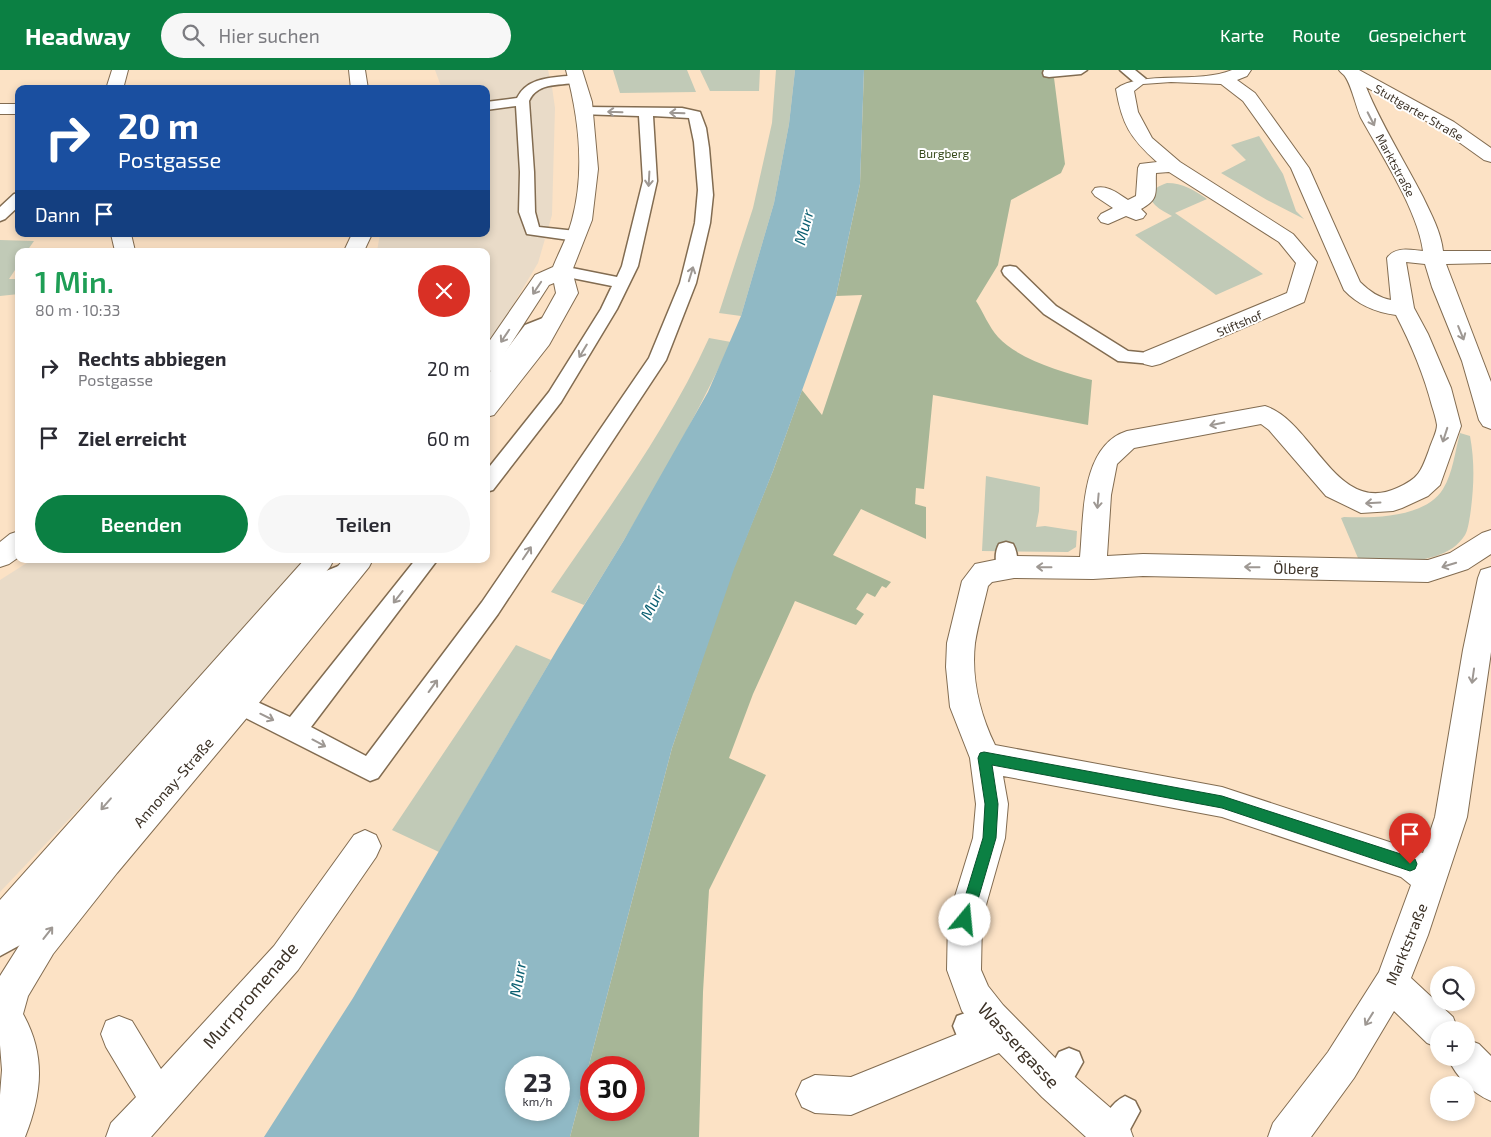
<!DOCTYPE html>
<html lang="de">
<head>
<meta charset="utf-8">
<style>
  body { margin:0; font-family:"Exo 2",sans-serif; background:#f7f7f7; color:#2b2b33; height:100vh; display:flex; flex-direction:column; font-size:19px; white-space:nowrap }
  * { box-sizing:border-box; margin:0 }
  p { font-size:16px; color:#7c7c81 }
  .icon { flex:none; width:28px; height:28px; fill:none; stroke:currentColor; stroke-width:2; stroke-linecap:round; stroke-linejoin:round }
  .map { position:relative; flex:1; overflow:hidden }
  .side { position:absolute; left:15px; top:178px; width:475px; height:315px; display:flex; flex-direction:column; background:#fff; border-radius:10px; box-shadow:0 2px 8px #0003 }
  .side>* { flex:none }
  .hud { position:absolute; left:15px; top:15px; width:475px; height:152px; border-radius:10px; box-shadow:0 2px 8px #0003; background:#1a4fa0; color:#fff; overflow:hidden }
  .controls { position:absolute; left:1430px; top:896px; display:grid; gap:10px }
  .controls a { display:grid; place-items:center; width:45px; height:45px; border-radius:50%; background:#fff; box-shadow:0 2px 8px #0003; font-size:25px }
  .speed { position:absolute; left:505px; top:986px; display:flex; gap:10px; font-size:25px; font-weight:700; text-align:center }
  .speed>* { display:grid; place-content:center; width:65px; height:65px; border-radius:50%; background:#fff; box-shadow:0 2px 8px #0003; line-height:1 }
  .speed small { font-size:12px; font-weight:400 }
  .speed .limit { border:8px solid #d22; background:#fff; color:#111 }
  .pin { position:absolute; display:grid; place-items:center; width:42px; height:42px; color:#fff; margin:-51px -21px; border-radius:50% 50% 50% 0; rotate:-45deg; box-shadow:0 0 5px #0007 }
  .pin .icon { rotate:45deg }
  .me { position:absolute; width:55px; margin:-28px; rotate:17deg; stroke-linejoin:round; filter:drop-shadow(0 0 4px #0008) }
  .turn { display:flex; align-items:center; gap:18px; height:105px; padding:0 20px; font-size:22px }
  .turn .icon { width:65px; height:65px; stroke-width:2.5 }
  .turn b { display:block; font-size:35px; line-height:42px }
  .then { display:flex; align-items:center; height:48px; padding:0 20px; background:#0003; gap:10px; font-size:19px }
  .round { display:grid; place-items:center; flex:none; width:52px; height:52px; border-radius:26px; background:#f7f7f7 }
  .summary { display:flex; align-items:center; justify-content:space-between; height:85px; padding:0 20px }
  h1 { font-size:30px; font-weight:600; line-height:38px; color:#1e9e55 }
  .cta { display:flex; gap:10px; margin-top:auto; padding:10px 20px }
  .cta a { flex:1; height:58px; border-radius:30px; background:#0b8043; color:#fff; font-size:20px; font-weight:600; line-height:58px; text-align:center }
  .cta a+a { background:#f7f7f7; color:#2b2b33 }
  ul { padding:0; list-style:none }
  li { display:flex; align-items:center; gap:15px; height:70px; padding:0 20px }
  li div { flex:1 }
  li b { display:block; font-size:19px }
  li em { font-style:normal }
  header { display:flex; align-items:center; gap:30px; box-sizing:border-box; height:70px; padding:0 25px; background:#0b8043; color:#fff }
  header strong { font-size:24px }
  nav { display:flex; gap:28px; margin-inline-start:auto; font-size:18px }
  .search { width:350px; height:45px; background:#f7f7f7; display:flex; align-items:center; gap:12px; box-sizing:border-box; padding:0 18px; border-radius:28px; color:#7c7c81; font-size:19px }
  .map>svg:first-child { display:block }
</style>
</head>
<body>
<header>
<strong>Headway</strong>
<div class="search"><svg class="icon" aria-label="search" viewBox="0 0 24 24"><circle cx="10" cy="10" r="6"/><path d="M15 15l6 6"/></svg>Hier suchen</div>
<nav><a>Karte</a><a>Route</a><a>Gespeichert</a></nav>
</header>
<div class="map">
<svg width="1491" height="1067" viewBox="0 0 1491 1067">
  <rect width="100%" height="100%" fill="#fce2c5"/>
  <path fill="#e9dbc8" d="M 435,0 L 548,0 L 552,17 L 555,38 L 552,145 L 538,193 L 486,280 L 486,181 L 377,181 L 380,164 L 486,164 L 486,19 L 442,19 Z
    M 33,489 L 309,489 L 169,644 L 0,822 L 0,510 Z"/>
  <path fill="#c1cab7" d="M 613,0 L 687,0 L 696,22 L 620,23 Z
    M 700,0 L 760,0 L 759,21 L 710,21 Z
    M 776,0 L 795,0 L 789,54 L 774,133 L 741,246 L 719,243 L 753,138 L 772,53 Z
    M 1259,66 L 1283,104 L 1296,141 L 1304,149 L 1267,130 L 1221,103 L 1246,90 L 1231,75 Z
    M 1167,113 C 1183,113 1194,120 1207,129 L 1175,143 L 1263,204 L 1216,225 L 1135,165 L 1172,146 C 1167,143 1160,140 1155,135 C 1144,124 1157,116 1167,113 Z
    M 0,170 L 34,171 L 27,181 L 19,181 L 19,194 L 9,209 L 19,209 L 19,224 L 0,226 Z
    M 709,268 L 731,272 C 689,363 637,450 584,535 L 551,522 C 607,440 668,359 709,268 Z
    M 1460,363 L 1470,366 C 1475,393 1474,418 1470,446 C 1469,451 1468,460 1465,465 C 1445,497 1389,493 1358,488 L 1341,448 L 1344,447 C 1374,448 1425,448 1443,419 C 1453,403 1455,381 1460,363 Z
    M 986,406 L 1040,417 L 1039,441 L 1036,457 L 1045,456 L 1077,461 L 1076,477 L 1068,482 L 982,481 Z
    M 516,575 L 551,590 L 439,782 L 392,760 Z"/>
  <path fill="#a7b697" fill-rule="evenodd" d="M 864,0 L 1053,0 L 1065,94 L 1061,103 L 1011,130 L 998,195 L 976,231 C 983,242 989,257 998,267 C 1019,290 1063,302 1092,310 L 1088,355 L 933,325 L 924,419 L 916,418 L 915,434 L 926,437 L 926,469 L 861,439 L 833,485 L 891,512 L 886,518 L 882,516 L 875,527 L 867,523 L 856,539 L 864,544 L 856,555 L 795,531 L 753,624 L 729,688 L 766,705 L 709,820 L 703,922 L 699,1067 L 570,1067 L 672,678 L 730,507 L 773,401 L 802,320 L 822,345 L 862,225 L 836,226 L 860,114 ZM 591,998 L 634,998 L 634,1040 L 591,1040 Z"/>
  <path fill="#90b9c5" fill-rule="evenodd" d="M 795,0 L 864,0 L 860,114 L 836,226 L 773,401 L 734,499 L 672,678 L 570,1067 L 264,1067 L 353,928 L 558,578 L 624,470 L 708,322 L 741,246 L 774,133 L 789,54 ZM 516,998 L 559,998 L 559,1040 L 516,1040 Z"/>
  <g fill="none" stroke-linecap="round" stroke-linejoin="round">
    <defs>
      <path id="lane" d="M 1044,0 L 1087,0 L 1081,4 L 1049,7 L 1044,6 L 1043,3 Z
        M 1120,0 L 1135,0 L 1146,9 L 1139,13 L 1134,12 Z
        M 576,5 L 581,6 L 583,9 L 581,12 C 562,16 538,11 529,31 L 534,102 L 535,142 L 539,157 L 576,161 L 581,163 L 584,166 L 581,169 L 576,171 L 527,164 L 519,142 L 520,102 L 516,36 L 486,40 L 486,32 L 517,28 C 528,6 554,8 576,5 Z
        M 584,37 L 682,38 L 700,42 L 706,58 L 709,78 L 713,125 L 710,153 L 696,213 L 666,290 L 498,544 L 378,708 L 370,711 L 232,641 L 230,636 L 33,868 L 0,886 L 0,858 L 15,850 L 316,505 L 351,491 L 358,494 L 361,500 L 358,506 L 330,517 L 240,624 L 290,647 L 416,489 L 438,489 L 311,657 L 366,686 L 482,532 L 649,288 L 680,213 L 695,153 L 698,120 L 694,72 L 689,48 L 653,46 L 657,111 L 638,196 L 617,239 L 561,332 L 493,420 L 486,422 L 486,401 L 549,322 L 601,239 L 612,216 L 562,206 L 556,205 L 554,201 L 556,197 L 562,196 L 617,207 L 622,196 L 643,111 L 639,46 L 579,44 L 577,41 Z
        M 19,123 L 19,136 L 5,149 L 0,151 L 0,137 L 14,124 Z
        M 1010,196 L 1016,197 L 1056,236 L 1128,281 L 1158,284 L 1161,288 L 1158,292 L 1152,294 L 1118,291 L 1044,244 L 1004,205 L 1002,201 L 1004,197 Z
        M 553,244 L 559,246 L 561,250 L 559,254 L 537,263 L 492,325 L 486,326 L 486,307 L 525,255 Z
        M 1006,472 L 1013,474 C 1018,483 1019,495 1014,504 L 1007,507 L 1000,504 C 995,495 994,483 999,474 Z
        M 990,934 L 1000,938 L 1004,948 L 1000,958 L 967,970 L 957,966 L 953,956 L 957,946 Z
        M 1069,978 L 1079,982 L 1083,992 L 1065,1024 L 1055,1028 L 1045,1024 L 1041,1014 L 1059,982 Z
        M 1125,1026 L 1135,1031 L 1140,1041 L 1126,1067 L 1097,1067 L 1096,1064 C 1103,1049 1110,1033 1125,1026 Z"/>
      <path id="street" d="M 112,0 L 128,0 L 123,19 L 106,19 Z
        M 349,0 L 365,0 L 368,19 L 351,19 Z
        M 1232,0 L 1251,0 L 1247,6 L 1237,10 L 1255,23 L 1309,98 L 1360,212 C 1369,221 1379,228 1391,230 L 1387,188 C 1395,176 1411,180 1423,181 C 1418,141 1381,84 1361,48 C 1356,37 1351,13 1344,5 C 1342,3 1340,2 1339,0 L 1359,0 L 1454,52 L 1491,78 L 1491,92 L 1484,90 L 1442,60 L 1366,17 C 1382,56 1404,90 1423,127 C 1431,144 1441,162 1443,181 L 1491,181 L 1491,193 L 1446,194 L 1491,312 L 1491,359 L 1483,356 L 1479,350 L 1462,291 L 1432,217 L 1425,194 L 1406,192 L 1414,238 L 1428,264 L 1451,318 L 1461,356 L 1440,415 L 1428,426 L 1402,438 L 1393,441 L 1361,443 L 1326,426 L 1269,360 L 1261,354 L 1134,378 L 1117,394 L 1111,425 L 1107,486 L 1143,484 L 1428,490 L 1450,483 L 1482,463 L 1491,460 L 1491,484 L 1468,499 L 1428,512 L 1143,506 L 1093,509 L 1014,508 L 992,512 L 988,516 C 984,534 978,554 975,573 C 971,608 980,644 995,675 L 1222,717 L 1423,783 L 1435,747 L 1463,580 L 1478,508 L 1481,500 L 1491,497 L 1491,582 L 1467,747 L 1428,865 L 1411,908 L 1453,947 L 1458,960 L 1439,960 L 1439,978 L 1427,973 L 1394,941 L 1354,1008 L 1311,1067 L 1268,1067 L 1273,1053 L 1328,982 L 1379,902 L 1411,815 L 1401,807 L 1222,747 L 1003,706 L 1008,734 L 1005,768 L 982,849 L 981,900 L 988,916 L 1003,935 L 1068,1001 L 1128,1053 L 1133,1067 L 1086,1067 L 1042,1027 L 999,983 L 851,1045 L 815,1043 L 802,1037 L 796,1024 L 802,1011 L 815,1005 L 851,1007 L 975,957 L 962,941 L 947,900 L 948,849 L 973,768 L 976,734 L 970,688 L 950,637 L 946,597 L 947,573 L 962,511 L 975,494 L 1014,486 L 1080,487 C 1084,447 1080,376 1127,361 L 1265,336 C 1313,351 1336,446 1397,418 C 1419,408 1421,402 1429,380 C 1431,373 1437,362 1437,355 C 1436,349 1434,342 1432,336 C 1424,305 1411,274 1396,245 C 1375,242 1358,235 1344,220 L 1291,98 L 1243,31 L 1221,14 L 1171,12 L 1143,14 L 1134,21 L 1138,42 L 1152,68 L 1180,92 L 1293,164 L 1317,192 L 1304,232 L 1160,294 L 1152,296 L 1144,294 L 1141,288 L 1144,282 L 1287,223 L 1296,193 L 1279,172 L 1169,102 L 1156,103 C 1155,122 1160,129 1141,139 L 1146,144 L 1143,148 L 1136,150 L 1126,146 L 1108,154 L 1101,152 L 1098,148 L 1101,144 L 1113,138 L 1095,126 L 1092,122 L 1095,118 C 1108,115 1117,123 1128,130 L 1136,126 L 1138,98 L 1140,94 L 1157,92 C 1130,68 1122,54 1116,19 C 1140,0 1200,14 1232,0 Z
        M 0,34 L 19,34 L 19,44 L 0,44 Z
        M 111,164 L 131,164 L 135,181 L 115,181 Z
        M 352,164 L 372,164 L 364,181 L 344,181 Z
        M 19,461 L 19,487 L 9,494 L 0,497 L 0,472 L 10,464 Z
        M 365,760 L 376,765 L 381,776 L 376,787 L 298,900 L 151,1067 L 106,1067 L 111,1053 L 136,1027 L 106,977 L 101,964 L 106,951 L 119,946 L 132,951 L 161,999 L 274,876 L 354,765 Z
        M 1466,969 L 1479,974 L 1491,986 L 1491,1031 C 1472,1023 1456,1007 1448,988 L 1466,988 Z"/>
      <path id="secondary" d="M 566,0 L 582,0 L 592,32 L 598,99 L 592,150 L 572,201 L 578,223 L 549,275 L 494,345 L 486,347 L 486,322 L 532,266 L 556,223 L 554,213 L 549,215 L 494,300 L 486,302 L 486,276 L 535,205 L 553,197 C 559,182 568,166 572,150 C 585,102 579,48 566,0 Z
        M 305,489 L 334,489 L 330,497 L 12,867 L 0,872 L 0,830 Z
        M 344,489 L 373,489 L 369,497 L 250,644 L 117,803 L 53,884 L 28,926 L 23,944 C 46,985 42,1024 25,1067 L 0,1067 L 0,1025 L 2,1000 L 0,975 L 0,906 L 29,860 L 93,779 L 230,624 Z"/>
    </defs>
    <use href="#lane" stroke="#826c51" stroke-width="3"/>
    <use href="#street" stroke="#826c51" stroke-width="2"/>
    <use href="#secondary" stroke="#826c51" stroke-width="2"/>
    <use href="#lane" fill="#fff" fill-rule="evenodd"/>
    <use href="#street" fill="#fff" fill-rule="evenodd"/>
    <use href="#secondary" fill="#fff" fill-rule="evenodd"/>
  </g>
  <defs><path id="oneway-shaft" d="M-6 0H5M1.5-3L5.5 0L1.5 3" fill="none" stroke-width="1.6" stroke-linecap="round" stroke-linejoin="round" transform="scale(1.25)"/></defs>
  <g stroke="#9e9893">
    <use href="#oneway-shaft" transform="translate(615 42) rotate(-178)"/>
    <use href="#oneway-shaft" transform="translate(677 43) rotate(-178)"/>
    <use href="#oneway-shaft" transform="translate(1371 49) rotate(63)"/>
    <use href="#oneway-shaft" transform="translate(649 109) rotate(93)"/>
    <use href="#oneway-shaft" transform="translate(691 204) rotate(-73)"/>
    <use href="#oneway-shaft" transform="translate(537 218) rotate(124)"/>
    <use href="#oneway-shaft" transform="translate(1461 263) rotate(68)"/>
    <use href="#oneway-shaft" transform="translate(505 266) rotate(124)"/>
    <use href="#oneway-shaft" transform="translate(583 281) rotate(121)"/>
    <use href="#oneway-shaft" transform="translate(1217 354) rotate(169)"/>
    <use href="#oneway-shaft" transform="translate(1445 365) rotate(108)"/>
    <use href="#oneway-shaft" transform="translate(1098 431) rotate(95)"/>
    <use href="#oneway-shaft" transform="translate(1373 433) rotate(177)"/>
    <use href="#oneway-shaft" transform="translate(527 483) rotate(-56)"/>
    <use href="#oneway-shaft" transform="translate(1449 495) rotate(163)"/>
    <use href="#oneway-shaft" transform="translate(1044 497) rotate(-179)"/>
    <use href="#oneway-shaft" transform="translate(1252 497) rotate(-179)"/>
    <use href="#oneway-shaft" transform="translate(398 527) rotate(128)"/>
    <use href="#oneway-shaft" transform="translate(1473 606) rotate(98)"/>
    <use href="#oneway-shaft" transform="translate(433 616) rotate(-54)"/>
    <use href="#oneway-shaft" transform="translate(267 647) rotate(26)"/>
    <use href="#oneway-shaft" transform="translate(319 673) rotate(28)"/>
    <use href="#oneway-shaft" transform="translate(106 734) rotate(131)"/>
    <use href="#oneway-shaft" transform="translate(48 863) rotate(-52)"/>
    <use href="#oneway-shaft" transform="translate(1369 949) rotate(122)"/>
  </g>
  <path fill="#0b8043" stroke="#07532c" d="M 984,682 L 1222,726 L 1410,787 L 1415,789 L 1417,794 L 1415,799 L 1410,801 L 1222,738 L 992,695 L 998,734 L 996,768 L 972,850 L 970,854 L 965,857 L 960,854 L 958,850 L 983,768 L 985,734 L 978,688 L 980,683 Z"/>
  <g text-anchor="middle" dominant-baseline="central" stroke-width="4" stroke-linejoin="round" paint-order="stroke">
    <g font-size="12" fill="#3c3227" stroke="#fff">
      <text transform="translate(1419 42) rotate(30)">Stuttgarter Straße</text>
      <text transform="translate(1396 95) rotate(62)">Marktstraße</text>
      <text transform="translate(1239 253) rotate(-23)">Stiftshof</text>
    </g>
    <g font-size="12" fill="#364a1a" stroke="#fff">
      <text x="944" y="83">Burgberg</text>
    </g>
    <g font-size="15" fill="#3c3227" stroke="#fff">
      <text transform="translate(1296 498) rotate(1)">Ölberg</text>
      <text transform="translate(173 712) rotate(-49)">Annonay-Straße</text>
      <text transform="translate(1406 874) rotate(-68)">Marktstraße</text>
    </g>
    <g font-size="16" font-style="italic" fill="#0d6072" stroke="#fff">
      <text transform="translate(803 157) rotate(-75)">Murr</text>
      <text transform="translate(652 532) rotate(-64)">Murr</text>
      <text transform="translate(517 909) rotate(-81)">Murr</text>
    </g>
    <g font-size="18" fill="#3c3227" stroke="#fff">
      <text transform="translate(250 925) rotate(-49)">Murrpromenade</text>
      <text transform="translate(1019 975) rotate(47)">Wassergasse</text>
    </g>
  </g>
</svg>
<div class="controls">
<a><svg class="icon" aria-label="search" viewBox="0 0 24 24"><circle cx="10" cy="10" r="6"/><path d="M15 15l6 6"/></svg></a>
<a>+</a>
<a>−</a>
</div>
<div class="speed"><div>23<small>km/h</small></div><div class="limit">30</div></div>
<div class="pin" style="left:1410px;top:794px;background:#d93025"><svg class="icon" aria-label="arrive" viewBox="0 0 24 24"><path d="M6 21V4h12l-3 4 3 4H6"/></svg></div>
<svg class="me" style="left:965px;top:850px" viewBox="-20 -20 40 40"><circle r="19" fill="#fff"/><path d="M0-13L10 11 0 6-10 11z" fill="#0b8043"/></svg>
<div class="hud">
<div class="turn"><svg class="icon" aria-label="right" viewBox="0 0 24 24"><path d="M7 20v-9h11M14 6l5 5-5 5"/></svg><div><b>20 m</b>Postgasse</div></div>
<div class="then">Dann<svg class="icon" aria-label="arrive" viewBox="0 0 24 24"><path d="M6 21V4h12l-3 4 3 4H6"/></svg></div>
</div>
<section class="side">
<div class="summary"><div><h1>1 Min.</h1><p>80 m · 10:33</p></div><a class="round" style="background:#d93025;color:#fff"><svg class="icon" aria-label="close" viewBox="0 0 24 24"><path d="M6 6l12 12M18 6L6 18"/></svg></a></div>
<ul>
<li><svg class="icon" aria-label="right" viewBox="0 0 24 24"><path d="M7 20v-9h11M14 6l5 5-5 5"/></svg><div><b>Rechts abbiegen</b><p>Postgasse</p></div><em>20 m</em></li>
<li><svg class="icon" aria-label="arrive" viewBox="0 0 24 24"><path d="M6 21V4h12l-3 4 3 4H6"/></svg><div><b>Ziel erreicht</b></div><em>60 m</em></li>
</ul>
<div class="cta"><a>Beenden</a><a>Teilen</a></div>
</section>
</div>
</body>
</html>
